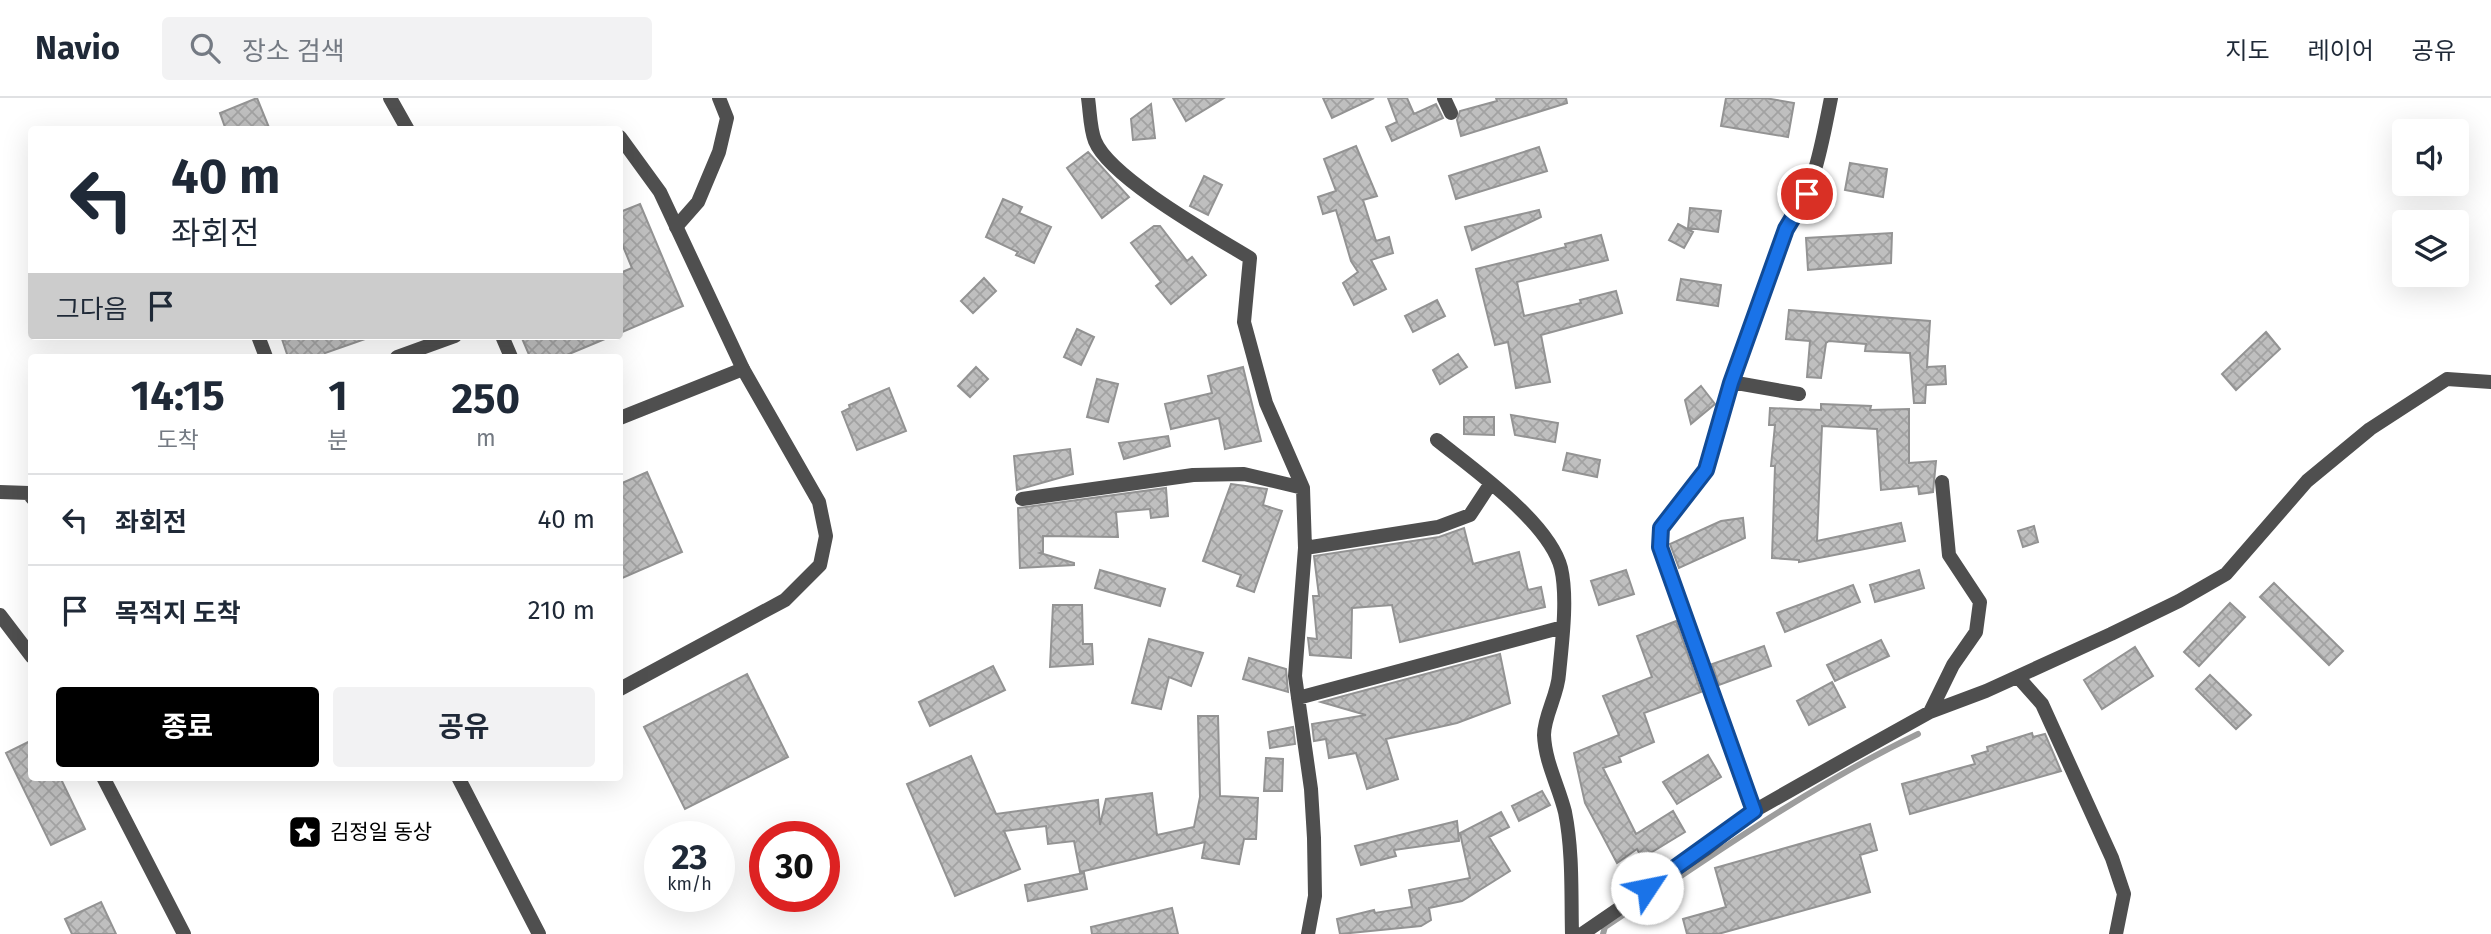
<!DOCTYPE html>
<html lang="ko">
<head>
<meta charset="utf-8">
<style>
  body { margin:0; font-family:"Fira Sans","Noto Sans KR",sans-serif; background:#f2f2f3; color:#1f2937; height:100vh; display:flex; flex-direction:column; font-size:26px; white-space:nowrap }
  * { box-sizing:border-box; margin:0 }
  p { font-size:23px; color:#747a83 }
  .icon { flex:none; width:38px; height:38px; fill:none; stroke:currentColor; stroke-width:2; stroke-linecap:round; stroke-linejoin:round }
  .map { position:relative; flex:1; overflow:hidden }
  .side { position:absolute; left:28px; top:256px; width:595px; height:427px; display:flex; flex-direction:column; background:#fff; border-radius:7px; box-shadow:0 7px 28px #0002 }
  .side>* { flex:none }
  .hud { position:absolute; left:28px; top:28px; width:595px; height:214px; border-radius:7px; box-shadow:0 7px 28px #0002; background:#fff; color:#1f2937; overflow:hidden }
  .fabs { position:absolute; left:2392px; top:21px; display:grid; gap:14px }
  .fabs a { display:grid; place-items:center; width:77px; height:77px; border-radius:7px; background:#fff; box-shadow:0 7px 28px #0002; font-size:35px }
  .speed { position:absolute; left:644px; top:723px; display:flex; gap:14px; font-size:35px; font-weight:700; text-align:center }
  .speed>* { display:grid; place-content:center; width:91px; height:91px; border-radius:50%; background:#fff; box-shadow:0 7px 28px #0002; line-height:1 }
  .speed small { font-size:18px; font-weight:400 }
  .speed .limit { border:10px solid #d22; background:#fff; color:#111 }
  .pin { position:absolute; display:grid; place-items:center; width:60px; height:60px; color:#fff; margin:-30px; border:4px solid #fff; border-radius:50%; box-shadow:0 2px 7px #0007 }
  .me { position:absolute; width:77px; margin:-38px; rotate:56deg; stroke-linejoin:round; filter:drop-shadow(0 0 5px #0008) }
  .turn { display:flex; align-items:center; gap:24px; height:147px; padding:0 28px; font-size:32px }
  .turn .icon { width:91px; height:91px; stroke-width:2.5 }
  .turn b { display:block; font-size:49px; line-height:60px }
  .then { display:flex; align-items:center; height:66px; padding:0 28px; background:#0003; gap:14px; font-size:26px }
  .eta { display:flex; justify-content:space-evenly; align-items:center; height:119px; text-align:center }
  .eta b { font-size:42px; font-weight:700; line-height:49px }
  .primary-button { display:flex; gap:14px; margin-top:auto; padding:14px 28px }
  .primary-button a { flex:1; height:80px; border-radius:7px; background:#000; color:#fff; font-size:28px; font-weight:700; line-height:80px; text-align:center }
  .primary-button a+a { background:#f2f2f3; color:#1f2937 }
  ul { padding:0; list-style:none }
  li { display:flex; align-items:center; gap:21px; height:91px; padding:0 28px; border-top:2px solid #e0e1e3 }
  li div { flex:1 }
  li b { display:block; font-size:26px }
  li em { font-style:normal }
  header { display:flex; align-items:center; gap:42px; box-sizing:border-box; height:98px; padding:0 35px; background:#fff; border-bottom:2px solid #e0e1e3 }
  header strong { font-size:33px }
  nav { display:flex; gap:38px; margin-inline-start:auto; font-size:24px }
  .search { width:490px; height:63px; background:#f2f2f3; display:flex; align-items:center; gap:18px; box-sizing:border-box; padding:0 24px; border-radius:7px; color:#747a83; font-size:26px }
  .map>svg:first-child { display:block }
</style>
</head>
<body>
<header>
<strong>Navio</strong>
<div class="search"><svg class="icon" aria-label="search" viewBox="0 0 24 24"><circle cx="10" cy="10" r="6"/><path d="M15 15l6 6"/></svg>장소 검색</div>
<nav><a>지도</a><a>레이어</a><a>공유</a></nav>
</header>
<div class="map">
<svg width="2491" height="836" viewBox="0 0 2491 836">
  <defs>
    <pattern id="building-cross-hatch" width="8" height="8" patternUnits="userSpaceOnUse" patternTransform="scale(1.75)"><rect width="8" height="8" fill="#bfbfbf"/><path d="M0 0l8 8M0 8l8-8" fill="none" stroke="#a2a2a2"/></pattern>
  </defs>
  <rect width="100%" height="100%" fill="#fff"/>
  <g fill="none" stroke-linecap="round" stroke-linejoin="round">
    <path stroke="#9d9d9d" stroke-width="6" d="M 1603,836 L 1605,829 C 1707,761 1808,689 1918,636"/>
  </g>
  <path fill="url(#building-cross-hatch)" stroke="#939393" stroke-width="2" d="M 257,0 L 270,32 L 226,32 L 220,15 Z
    M 1173,0 L 1224,0 L 1186,23 Z
    M 1323,0 L 1374,0 L 1332,20 Z
    M 1388,0 L 1407,0 L 1414,16 L 1436,6 L 1443,20 L 1392,43 L 1386,29 L 1397,24 Z
    M 1496,0 L 1566,0 L 1567,5 L 1461,38 L 1457,22 L 1460,13 L 1497,3 Z
    M 1726,0 L 1765,0 L 1794,5 L 1788,39 L 1721,28 Z
    M 1151,6 L 1155,40 L 1133,42 L 1131,21 Z
    M 1356,48 L 1377,98 L 1363,102 L 1376,143 L 1389,139 L 1393,155 L 1371,162 L 1386,191 L 1354,207 L 1343,185 L 1358,174 L 1351,163 L 1336,112 L 1323,116 L 1318,99 L 1336,93 L 1324,61 Z
    M 1539,49 L 1547,73 L 1456,101 L 1449,78 Z
    M 1088,54 L 1129,99 L 1102,120 L 1067,70 Z
    M 1850,65 L 1887,71 L 1883,99 L 1845,92 Z
    M 1204,78 L 1222,87 L 1208,117 L 1190,108 Z
    M 1003,101 L 1022,109 L 1019,115 L 1051,129 L 1034,165 L 1016,157 L 1018,154 L 986,139 Z
    M 640,106 L 683,208 L 620,235 L 620,175 L 632,170 L 620,141 L 620,114 Z
    M 1690,110 L 1721,113 L 1718,134 L 1688,130 Z
    M 1539,112 L 1541,119 L 1472,152 L 1465,129 Z
    M 1678,126 L 1693,134 L 1684,150 L 1669,142 Z
    M 1154,128 L 1160,128 L 1187,163 L 1192,159 L 1206,177 L 1171,206 L 1156,188 L 1161,184 L 1131,145 Z
    M 1892,135 L 1891,165 L 1808,172 L 1806,140 Z
    M 1601,137 L 1608,162 L 1517,184 L 1524,218 L 1581,205 L 1580,202 L 1616,193 L 1622,215 L 1541,237 L 1550,284 L 1516,290 L 1508,244 L 1495,247 L 1476,171 L 1566,149 L 1565,146 Z
    M 984,180 L 996,193 L 973,215 L 961,203 Z
    M 1681,181 L 1721,187 L 1718,208 L 1677,202 Z
    M 1437,202 L 1445,218 L 1413,234 L 1405,218 Z
    M 1789,212 L 1930,223 L 1927,269 L 1945,268 L 1946,286 L 1926,287 L 1925,305 L 1914,305 L 1910,255 L 1865,253 L 1866,246 L 1829,243 L 1826,245 L 1821,280 L 1807,279 L 1810,243 L 1786,241 Z
    M 1077,231 L 1094,239 L 1081,267 L 1064,259 Z
    M 2266,234 L 2280,251 L 2236,292 L 2222,276 Z
    M 281,238 L 365,238 L 365,241 L 325,255 L 327,259 L 288,259 Z
    M 521,238 L 612,238 L 562,259 L 530,259 Z
    M 1458,256 L 1467,269 L 1440,286 L 1433,272 Z
    M 976,269 L 988,281 L 970,299 L 958,288 Z
    M 1243,269 L 1261,343 L 1225,351 L 1219,320 L 1171,331 L 1165,306 L 1212,295 L 1208,278 Z
    M 1097,281 L 1118,286 L 1108,324 L 1087,319 Z
    M 1701,288 L 1715,306 L 1691,326 L 1685,302 Z
    M 889,290 L 906,333 L 857,352 L 842,314 L 850,310 L 849,307 Z
    M 1821,306 L 1871,308 L 1870,312 L 1909,311 L 1909,365 L 1936,363 L 1933,394 L 1919,396 L 1918,388 L 1881,392 L 1877,331 L 1822,328 L 1817,443 L 1901,425 L 1905,443 L 1799,464 L 1799,462 L 1772,460 L 1775,368 L 1771,368 L 1775,327 L 1769,327 L 1770,310 L 1821,312 Z
    M 1511,317 L 1558,325 L 1555,344 L 1515,337 Z
    M 1464,319 L 1494,319 L 1494,337 L 1464,336 Z
    M 1168,338 L 1170,348 L 1124,361 L 1119,345 Z
    M 1070,351 L 1073,376 L 1017,392 L 1014,358 Z
    M 1567,355 L 1600,362 L 1597,379 L 1563,372 Z
    M 647,374 L 682,454 L 620,481 L 620,386 Z
    M 1231,386 L 1267,391 L 1263,407 L 1282,413 L 1254,494 L 1237,488 L 1241,477 L 1203,463 Z
    M 1166,390 L 1168,418 L 1151,420 L 1150,411 L 1116,414 L 1118,439 L 1043,438 L 1043,454 L 1040,455 L 1074,465 L 1074,467 L 1020,470 L 1018,410 Z
    M 1743,420 L 1745,440 L 1679,470 L 1670,446 L 1721,423 Z
    M 2034,428 L 2038,444 L 2023,449 L 2018,433 Z
    M 1464,430 L 1473,466 L 1519,454 L 1528,492 L 1541,489 L 1545,509 L 1400,544 L 1392,507 L 1352,510 L 1351,560 L 1310,557 L 1308,540 L 1317,541 L 1313,498 L 1319,498 L 1314,458 L 1439,439 Z
    M 1100,472 L 1165,491 L 1160,508 L 1095,490 Z
    M 1626,472 L 1634,496 L 1599,507 L 1591,483 Z
    M 1919,472 L 1924,490 L 1875,504 L 1870,487 Z
    M 2274,485 L 2343,553 L 2329,567 L 2260,499 Z
    M 1853,487 L 1860,504 L 1785,534 L 1777,515 Z
    M 2230,505 L 2245,519 L 2199,568 L 2184,554 Z
    M 1053,507 L 1082,507 L 1083,546 L 1092,546 L 1093,566 L 1050,569 Z
    M 1676,523 L 1701,594 L 1644,615 L 1654,644 L 1619,659 L 1621,664 L 1603,670 L 1636,736 L 1673,713 L 1685,734 L 1642,760 L 1637,751 L 1617,765 L 1585,705 L 1574,655 L 1619,637 L 1603,598 L 1652,579 L 1637,538 Z
    M 1149,541 L 1203,555 L 1191,588 L 1169,579 L 1161,611 L 1132,605 Z
    M 1881,542 L 1889,558 L 1835,583 L 1827,567 Z
    M 1764,548 L 1771,568 L 1719,587 L 1712,566 Z
    M 2135,549 L 2153,578 L 2102,611 L 2084,582 Z
    M 1500,556 L 1510,605 L 1457,625 L 1386,641 L 1398,681 L 1367,691 L 1356,655 L 1329,660 L 1326,641 L 1314,643 L 1312,626 L 1366,617 L 1321,604 Z
    M 1249,560 L 1286,571 L 1288,594 L 1243,581 Z
    M 993,568 L 1005,592 L 930,628 L 919,604 Z
    M 747,576 L 788,659 L 685,711 L 644,629 Z
    M 2210,577 L 2251,617 L 2236,631 L 2196,591 Z
    M 1832,584 L 1845,609 L 1809,627 L 1797,603 Z
    M 1198,618 L 1218,618 L 1220,698 L 1258,700 L 1256,741 L 1244,741 L 1239,766 L 1202,760 L 1205,744 L 1080,774 L 1074,743 L 1048,746 L 1046,728 L 1004,733 L 1020,771 L 955,798 L 907,686 L 971,658 L 996,716 L 1098,702 L 1100,727 L 1106,701 L 1152,695 L 1157,737 L 1194,729 L 1200,699 Z
    M 1293,629 L 1295,646 L 1270,650 L 1268,634 Z
    M 2032,635 L 2033,639 L 2045,636 L 2061,673 L 1910,716 L 1902,686 L 1975,666 L 1972,658 L 1988,653 L 1987,649 Z
    M 32,642 L 32,679 L 60,679 L 85,731 L 51,747 L 6,655 Z
    M 1708,657 L 1721,679 L 1677,706 L 1663,684 Z
    M 1266,660 L 1283,661 L 1282,693 L 1264,693 Z
    M 1542,693 L 1550,707 L 1519,723 L 1512,708 Z
    M 1501,714 L 1509,729 L 1489,739 L 1510,773 L 1462,803 L 1429,810 L 1431,822 L 1421,828 L 1340,836 L 1337,821 L 1374,812 L 1375,815 L 1412,809 L 1409,792 L 1470,780 L 1460,735 Z
    M 1457,723 L 1459,743 L 1394,752 L 1396,758 L 1361,767 L 1355,748 Z
    M 1870,726 L 1877,752 L 1860,757 L 1870,794 L 1718,836 L 1687,836 L 1683,821 L 1726,809 L 1715,770 Z
    M 1084,775 L 1087,791 L 1028,803 L 1025,787 Z
    M 101,804 L 116,836 L 72,836 L 65,821 Z
    M 1172,810 L 1178,836 L 1092,836 L 1091,829 Z"/>
  <g fill="none" stroke-linecap="round" stroke-linejoin="round">
    <path stroke="#4f4f4f" stroke-width="14" d="M 1444,0 L 1451,15
      M 676,129 L 698,104 L 719,54 L 727,20 L 719,0
      M 258,238 L 266,259
      M 502,238 L 511,259
      M 397,259 L 455,238
      M 1731,284 L 1799,296
      M 620,320 L 743,271
      M 1437,342 C 1473,371 1549,424 1561,470 C 1568,500 1562,545 1559,576 C 1558,596 1544,618 1544,637 C 1545,664 1559,689 1565,714 C 1573,754 1571,796 1572,836
      M 1303,390 L 1305,450 L 1295,578 L 1311,691 L 1314,740 L 1315,798 L 1308,836
      M 0,394 L 29,395 L 32,400
      M 1022,401 L 1193,377 L 1244,376 L 1303,390 L 1266,305 L 1244,224 L 1250,160 C 1214,138 1110,80 1095,43 C 1090,31 1090,13 1088,0
      M 1305,450 L 1438,429 L 1470,417 L 1491,385
      M 0,517 L 32,559
      M 2018,579 L 2042,606 L 2112,760 L 2124,796 L 2116,836
      M 1298,600 L 1563,529
      M 1930,614 L 1953,567 L 1976,534 L 1980,504 L 1949,457 L 1942,384
      M 103,679 L 184,836
      M 1754,713 L 1660,449 L 1661,430 L 1706,371 L 1731,284 L 1786,131 C 1816,89 1821,49 1831,0
      M 1582,836 L 1706,751 L 1754,713 L 1851,658 L 1930,614 L 1986,593 L 2111,536 L 2179,503 L 2226,476 L 2307,383 L 2370,331 L 2447,281 L 2491,284"/>
    <path stroke="#4f4f4f" stroke-width="14" d="M 390,0 L 408,32
      M 620,39 L 660,94 L 743,271 L 819,404 L 826,438 L 820,467 L 785,502 L 620,591
      M 458,679 L 539,836"/>
  </g>
  <g fill="none" stroke-linecap="round" stroke-linejoin="round">
    <defs>
      <path id="route" d="M 1647,790 L 1754,713 L 1660,449 L 1661,430 L 1706,372 L 1731,285 L 1786,131 L 1807,96"/>
    </defs>
    <use href="#route" stroke="#114b97" stroke-width="18"/>
    <use href="#route" stroke="#1a73e8" stroke-width="12"/>
  </g>
  <defs>
    <symbol id="sight-square" viewBox="-11 -11 22 22"><rect x="-9" y="-9" width="18" height="18" rx="4" fill="#000" stroke="#fff"/><path d="M0-6L1.8-2.2L6-1.7L2.9 1.2L3.7 5.4L0 3.3L-3.7 5.4L-2.9 1.2L-6-1.7L-1.8-2.2Z" fill="#fff"/></symbol>
  </defs>
  <g fill-rule="evenodd">
    <use href="#sight-square" x="286" y="715" width="38" height="38"/>
  </g>
  <g text-anchor="middle" dominant-baseline="central" stroke-width="5" stroke-linejoin="round" paint-order="stroke">
    <g font-size="21" fill="#000" stroke="#fff" text-anchor="start">
      <text x="330" y="734">김정일 동상</text>
    </g>
  </g>
</svg>
<div class="fabs">
<a><svg class="icon" aria-label="sound" viewBox="0 0 24 24"><path d="M4 9h4l5-4v14l-5-4H4zM17 9q2 3 0 6"/></svg></a>
<a><svg class="icon" aria-label="layers" viewBox="0 0 24 24"><path d="M12 4l9 5-9 5-9-5zM3 14l9 5 9-5"/></svg></a>
</div>
<div class="speed"><div>23<small>km/h</small></div><div class="limit">30</div></div>
<div class="pin" style="left:1807px;top:96px;background:#d93025"><svg class="icon" aria-label="arrive" viewBox="0 0 24 24"><path d="M6 21V4h12l-3 4 3 4H6"/></svg></div>
<svg class="me" style="left:1647px;top:790px" viewBox="-20 -20 40 40"><circle r="19" fill="#fff"/><path d="M0-13L10 11 0 6-10 11z" fill="#1a73e8"/></svg>
<div class="hud">
<div class="turn"><svg class="icon" aria-label="left" viewBox="0 0 24 24"><path d="M17 20v-9H6M10 6l-5 5 5 5"/></svg><div><b>40 m</b>좌회전</div></div>
<div class="then">그다음<svg class="icon" aria-label="arrive" viewBox="0 0 24 24"><path d="M6 21V4h12l-3 4 3 4H6"/></svg></div>
</div>
<section class="side">
<div class="eta">
<div><b>14:15</b><p>도착</p></div>
<div><b>1</b><p>분</p></div>
<div><b>250</b><p>m</p></div>
</div>
<ul>
<li><svg class="icon" aria-label="left" viewBox="0 0 24 24"><path d="M17 20v-9H6M10 6l-5 5 5 5"/></svg><div><b>좌회전</b></div><em>40 m</em></li>
<li><svg class="icon" aria-label="arrive" viewBox="0 0 24 24"><path d="M6 21V4h12l-3 4 3 4H6"/></svg><div><b>목적지 도착</b></div><em>210 m</em></li>
</ul>
<div class="primary-button"><a>종료</a><a>공유</a></div>
</section>
</div>
</body>
</html>
